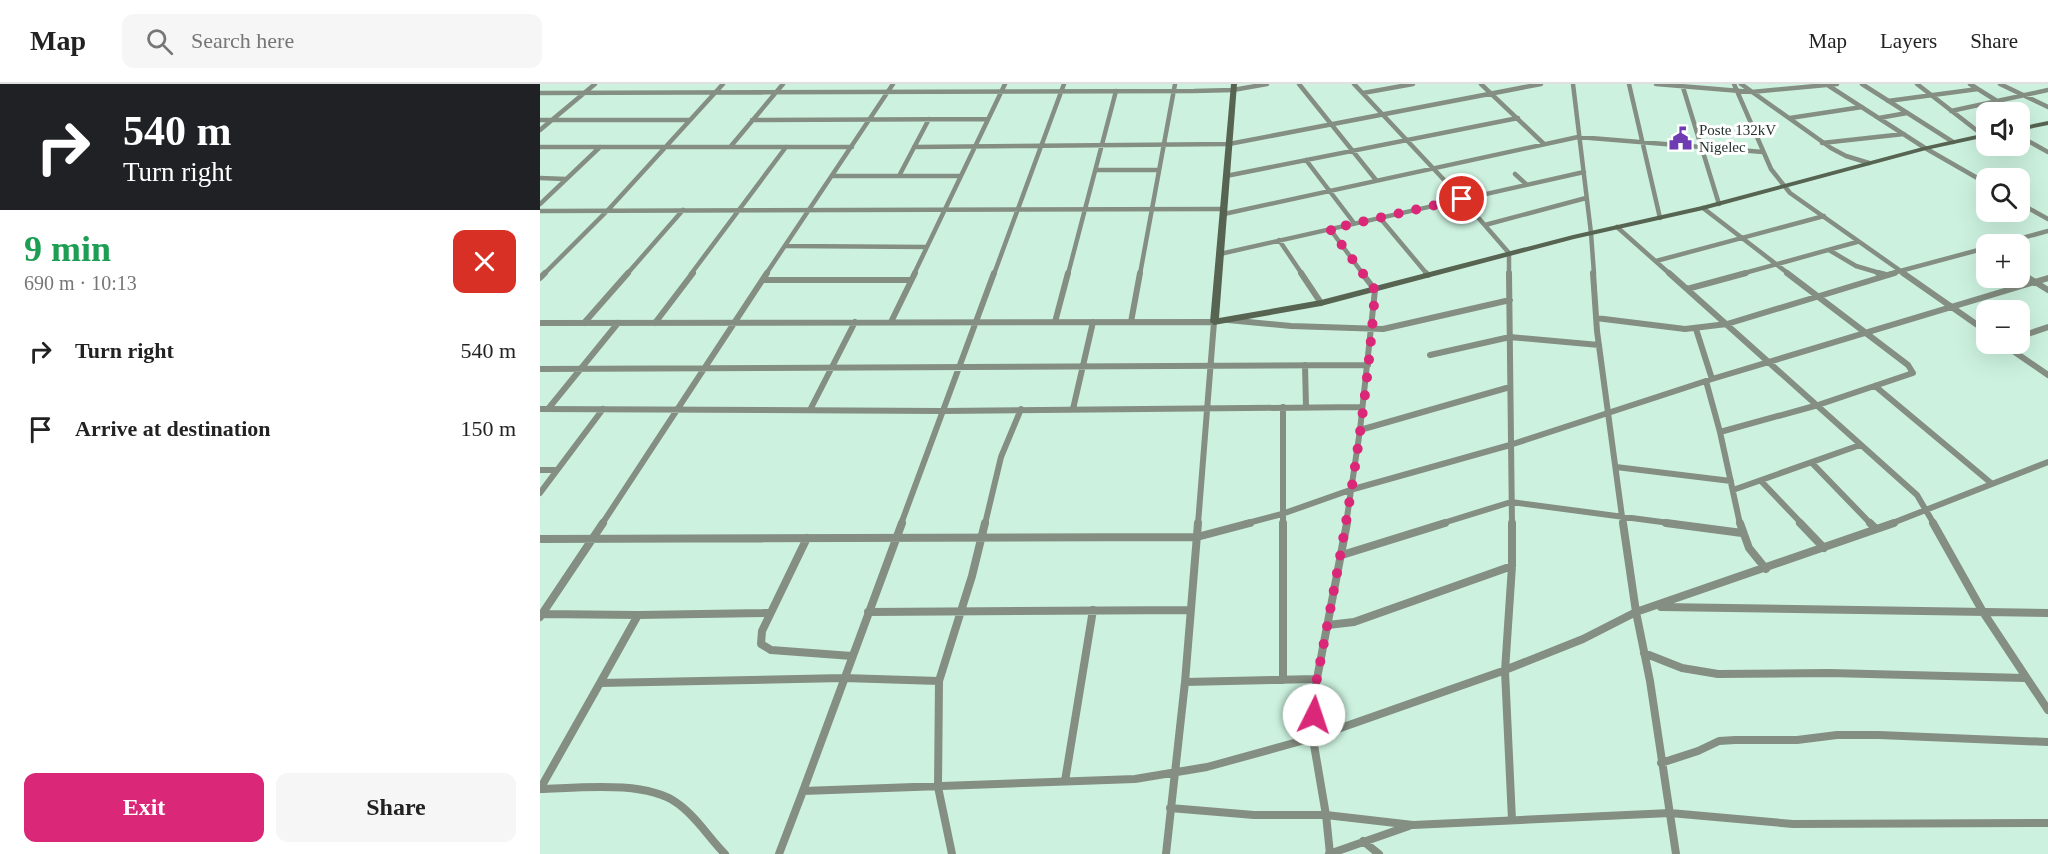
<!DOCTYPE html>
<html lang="en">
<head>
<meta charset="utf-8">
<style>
  body { margin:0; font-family:"Times New Roman",serif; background:#f6f6f6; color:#222; height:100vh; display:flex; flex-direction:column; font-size:22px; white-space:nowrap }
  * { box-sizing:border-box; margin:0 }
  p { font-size:20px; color:#767676 }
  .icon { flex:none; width:33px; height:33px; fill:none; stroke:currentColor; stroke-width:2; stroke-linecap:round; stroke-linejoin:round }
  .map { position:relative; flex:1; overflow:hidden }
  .details { display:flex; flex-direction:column; background:#fff; width:540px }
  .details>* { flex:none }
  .top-card { background:#202124; color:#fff; overflow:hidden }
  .buttons { position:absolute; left:1436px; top:18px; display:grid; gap:12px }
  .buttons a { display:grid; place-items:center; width:54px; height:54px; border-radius:12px; background:#fff; box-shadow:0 6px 24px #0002; font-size:30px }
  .pin { position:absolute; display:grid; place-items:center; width:51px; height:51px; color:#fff; margin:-26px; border:3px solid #fff; border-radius:50%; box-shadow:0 2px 6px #0007 }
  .me { position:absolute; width:66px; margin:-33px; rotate:4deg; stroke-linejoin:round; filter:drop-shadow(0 0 4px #0008) }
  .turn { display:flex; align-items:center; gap:21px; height:126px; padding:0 24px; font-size:27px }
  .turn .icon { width:78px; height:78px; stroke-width:2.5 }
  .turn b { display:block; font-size:42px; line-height:51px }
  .round { display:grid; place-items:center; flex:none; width:63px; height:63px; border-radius:12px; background:#f6f6f6 }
  .overview { display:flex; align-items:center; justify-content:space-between; height:102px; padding:0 24px }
  h1 { font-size:36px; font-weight:700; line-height:45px; color:#1e9e55 }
  .primary-button { display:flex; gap:12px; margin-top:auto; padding:12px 24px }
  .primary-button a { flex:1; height:69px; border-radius:12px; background:#db2777; color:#fff; font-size:24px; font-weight:700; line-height:69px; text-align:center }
  .primary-button a+a { background:#f6f6f6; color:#222 }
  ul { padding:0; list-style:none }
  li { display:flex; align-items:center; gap:18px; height:78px; padding:0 24px }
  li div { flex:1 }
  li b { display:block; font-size:22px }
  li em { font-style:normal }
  header { display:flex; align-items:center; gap:36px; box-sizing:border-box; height:84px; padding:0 30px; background:#fff; border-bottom:2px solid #e0e0e0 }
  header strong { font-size:28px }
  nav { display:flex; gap:33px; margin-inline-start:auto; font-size:21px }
  .search { width:420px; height:54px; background:#f6f6f6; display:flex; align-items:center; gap:15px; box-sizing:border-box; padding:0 21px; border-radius:12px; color:#767676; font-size:22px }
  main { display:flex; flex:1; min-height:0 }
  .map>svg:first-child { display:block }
</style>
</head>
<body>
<header>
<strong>Map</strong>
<div class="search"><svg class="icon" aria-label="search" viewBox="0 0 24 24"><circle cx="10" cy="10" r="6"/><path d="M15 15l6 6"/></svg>Search here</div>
<nav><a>Map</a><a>Layers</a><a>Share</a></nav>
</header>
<main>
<section class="details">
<div class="top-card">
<div class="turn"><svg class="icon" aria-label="right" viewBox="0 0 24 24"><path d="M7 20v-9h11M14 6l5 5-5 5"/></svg><div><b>540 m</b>Turn right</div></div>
</div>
<div class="overview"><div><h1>9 min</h1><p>690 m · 10:13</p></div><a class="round" style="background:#d93025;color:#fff"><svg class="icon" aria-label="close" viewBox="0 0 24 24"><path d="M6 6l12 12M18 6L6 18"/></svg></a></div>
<ul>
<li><svg class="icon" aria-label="right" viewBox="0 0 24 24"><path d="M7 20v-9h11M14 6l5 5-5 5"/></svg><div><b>Turn right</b></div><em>540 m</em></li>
<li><svg class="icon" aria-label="arrive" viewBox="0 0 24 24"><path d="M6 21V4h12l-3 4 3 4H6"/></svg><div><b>Arrive at destination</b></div><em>150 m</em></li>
</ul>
<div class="primary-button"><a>Exit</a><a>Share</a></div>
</section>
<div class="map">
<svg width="1508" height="770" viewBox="0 0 1508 770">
  <rect width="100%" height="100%" fill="#ccf2df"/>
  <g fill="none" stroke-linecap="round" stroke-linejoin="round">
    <path stroke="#858e82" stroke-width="4.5" d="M 759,0 L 836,96
      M 814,0 L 922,115 L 969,169 L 969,190
      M 941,0 L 1004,60
      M 1033,0 L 1051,149 L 1054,190
      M 1089,0 L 1120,134
      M 1116,0 L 1212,8 L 1297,0
      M 1142,0 L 1179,120
      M 1194,0 L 1231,85 L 1250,109 L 1365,190
      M 1201,0 L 1291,64 L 1306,72 L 1329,79
      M 1286,0 L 1385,64 L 1446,99
      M 1322,0 L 1413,58
      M 1377,0 L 1444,52
      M 1430,0 L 1457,17
      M 1460,0 L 1508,23
      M 0,9 L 654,7 L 693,6 L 727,0
      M 823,9 L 873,0
      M 1348,17 L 1438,5
      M 1411,27 L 1508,6
      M 1250,34 L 1322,23
      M 1339,34 L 1367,29
      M 0,36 L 149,36
      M 212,36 L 448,35
      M 0,46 L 55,0
      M 1479,52 L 1508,68
      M 1282,59 L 1364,50
      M 191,62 L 243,0
      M 0,63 L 312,63
      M 374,63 L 689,60 L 1001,0
      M 766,76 L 814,139
      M 556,86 L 619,86
      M 975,90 L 986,100
      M 293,92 L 421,92
      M 359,92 L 389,35
      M 686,92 L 978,34
      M 0,94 L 26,95
      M 1479,119 L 1508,135
      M 0,120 L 60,63
      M 1163,124 L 1249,190
      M 0,127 L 684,125
      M 684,130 L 1038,53 L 1223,68
      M 840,134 L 887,190
      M 945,141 L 1046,114
      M 1077,143 L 1130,190
      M 790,145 L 823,190
      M 739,156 L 762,190
      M 1460,160 L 1508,147
      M 246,162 L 387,163
      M 1289,166 L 1316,182 L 1343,190
      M 680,170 L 1044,88
      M 1116,177 L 1284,132
      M 1479,187 L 1484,190
      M 4,190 L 68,126 L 183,0
      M 87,190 L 143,126
      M 151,190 L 246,63
      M 226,190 L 353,0
      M 374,190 L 465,0
      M 454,190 L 524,0
      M 528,190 L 576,7
      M 600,190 L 635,0
      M 1201,190 L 1317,158
      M 1349,190 L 1446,164"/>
    <path stroke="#858e82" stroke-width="6" d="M 761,189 L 781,219
      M 886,189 L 888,191
      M 969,189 L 972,440
      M 1053,189 L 1057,247 L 1083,440
      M 1129,189 L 1377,411 L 1394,440
      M 1338,189 L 1346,191
      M 1363,189 L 1446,247
      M 1481,189 L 1508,206
      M 0,194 L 5,189
      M 224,196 L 370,196
      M 1147,205 L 1206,189
      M 1056,234 L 1145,245 L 1187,240 L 1355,189
      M 688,236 L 751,242 L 843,245 L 970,216
      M 351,238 L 375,189
      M 515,238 L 528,189
      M 591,238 L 600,189
      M 0,239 L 674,238 L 658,440
      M 44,239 L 88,189
      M 115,239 L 153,189
      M 1156,245 L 1172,295
      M 1479,253 L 1508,243
      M 1463,260 L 1508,291
      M 890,271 L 970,253 L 1059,261
      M 765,281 L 766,323
      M 0,285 L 828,281
      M 1166,297 L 1180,348 L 1200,440
      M 1335,302 L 1451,399
      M 743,323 L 743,440
      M 0,325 L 402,327 L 822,323
      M 8,325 L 78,239
      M 533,325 L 553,238
      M 270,326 L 315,238
      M 820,346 L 970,303
      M 1180,348 L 1278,321 L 1373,289 L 1368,281 L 1247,189
      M 1272,379 L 1331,440
      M 1076,383 L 1191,397
      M 0,386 L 17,386
      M 1221,397 L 1262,440
      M 1193,406 L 1320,361
      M 0,409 L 63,325
      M 62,440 L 227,189
      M 361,440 L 454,189
      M 445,440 L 461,373 L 481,325
      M 704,440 L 742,430 L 810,406 L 970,361 L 1172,295 L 1508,194
      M 806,440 L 820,346 L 835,206 L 822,189
      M 900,440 L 971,418 L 1137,440
      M 1350,440 L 1508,378"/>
    <path stroke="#858e82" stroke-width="8" d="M 362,439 L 263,707 L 595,695 L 667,683 L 772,654 L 960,588 L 1043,555 L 1096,528 L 1110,597 L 1136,770
      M 743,439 L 743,596
      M 807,439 L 774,610 L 773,655 L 786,731 L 873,741 L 1130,729 L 1253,740 L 1508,739
      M 972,439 L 972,482 L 965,587 L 972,736
      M 1083,439 L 1096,528 L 1354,439
      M 1126,439 L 1202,449
      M 1200,439 L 1209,464 L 1226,485
      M 1260,439 L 1284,464
      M 1330,439 L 1336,445
      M 1393,439 L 1443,528 L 1508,626
      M 267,454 L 222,547 L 221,560 L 231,566 L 312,572
      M 0,455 L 657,453 L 710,439
      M 802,471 L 905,439
      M 1121,523 L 1508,529
      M 328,528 L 651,526
      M 2,530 L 98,531
      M 0,533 L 63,439
      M 788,541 L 814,538 L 972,482
      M 1104,569 L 1142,584 L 1178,590 L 1290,589 L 1485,594
      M 645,598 L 777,595
      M 60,599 L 98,531 L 230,529
      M 1121,679 L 1158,667 L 1179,657 L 1195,656 L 1257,656 L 1297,651 L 1339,651 L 1508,658
      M 525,697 L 553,526
      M 630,724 L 714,731 L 786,731 L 790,770
      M 823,757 L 839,770
      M 185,770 C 169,754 156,732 137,719 C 105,696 38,704 0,705 L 60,599 L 304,594 L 399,597
      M 239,770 L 263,707
      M 412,770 L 398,703 L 399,597 L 432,492 L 445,439
      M 626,770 L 645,598 L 658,439
      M 789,770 L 869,742"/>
    <path fill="#586452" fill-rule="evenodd" d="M 691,0 L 697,0 L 679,234 L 781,216 L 1033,151 L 1162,122 L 1383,63 L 1446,49 L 1446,53 L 1386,66 L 1163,126 L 1034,155 L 781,222 L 674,241 L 670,238 Z
      M 1508,37 L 1508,41 L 1479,47 L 1479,43 Z"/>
  </g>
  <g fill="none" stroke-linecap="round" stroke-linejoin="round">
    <path stroke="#db2777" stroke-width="10" stroke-dasharray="0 18" d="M 774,631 L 774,610 C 800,476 826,342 835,206 L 790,145 L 922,115"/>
  </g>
  <defs>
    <symbol id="civic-bare" viewBox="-9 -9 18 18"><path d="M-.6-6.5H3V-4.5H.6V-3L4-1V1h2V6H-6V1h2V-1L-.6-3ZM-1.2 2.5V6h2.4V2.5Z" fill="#6e3bb2" stroke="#fff" stroke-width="2.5" paint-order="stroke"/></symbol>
  </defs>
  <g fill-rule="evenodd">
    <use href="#civic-bare" x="1124" y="38" width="33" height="33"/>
  </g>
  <g text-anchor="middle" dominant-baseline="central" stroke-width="6" stroke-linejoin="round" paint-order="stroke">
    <g font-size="15" fill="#24332c" stroke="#fff" text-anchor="start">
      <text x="1159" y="46">Poste 132kV<tspan x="1159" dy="17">Nigelec</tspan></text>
    </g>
  </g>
</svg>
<div class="buttons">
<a><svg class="icon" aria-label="sound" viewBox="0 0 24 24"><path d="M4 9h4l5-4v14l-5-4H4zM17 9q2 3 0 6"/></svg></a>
<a><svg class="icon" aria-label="search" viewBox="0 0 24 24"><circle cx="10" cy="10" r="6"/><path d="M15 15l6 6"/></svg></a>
<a>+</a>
<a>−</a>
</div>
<div class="pin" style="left:922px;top:115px;background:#d93025"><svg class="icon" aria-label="arrive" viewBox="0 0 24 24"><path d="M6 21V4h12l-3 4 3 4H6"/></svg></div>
<svg class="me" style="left:774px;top:631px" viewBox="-20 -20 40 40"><circle r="19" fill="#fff"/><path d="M0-13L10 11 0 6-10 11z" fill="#db2777"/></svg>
</div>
</main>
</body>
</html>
